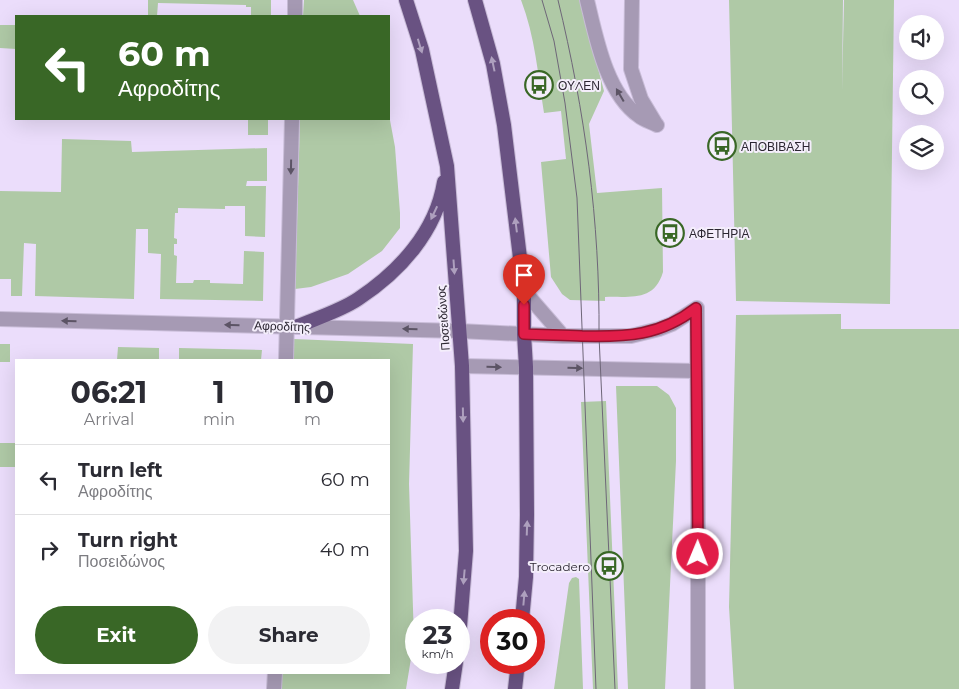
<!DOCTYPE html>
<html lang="en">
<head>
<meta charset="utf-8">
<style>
  body { margin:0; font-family:Montserrat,sans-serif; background:#f2f2f3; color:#2b2b33; height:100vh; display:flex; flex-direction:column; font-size:19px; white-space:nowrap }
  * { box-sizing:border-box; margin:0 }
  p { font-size:16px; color:#7c7c81 }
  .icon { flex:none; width:28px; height:28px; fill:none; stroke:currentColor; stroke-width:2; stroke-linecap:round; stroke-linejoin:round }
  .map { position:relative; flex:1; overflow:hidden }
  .side { position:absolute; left:15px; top:359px; width:375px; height:315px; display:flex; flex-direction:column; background:#fff; border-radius:0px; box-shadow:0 5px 20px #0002 }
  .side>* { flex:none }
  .banner { position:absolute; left:15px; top:15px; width:375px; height:105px; border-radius:0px; box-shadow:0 5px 20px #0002; background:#396726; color:#fff; overflow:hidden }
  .tools { position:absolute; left:899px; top:15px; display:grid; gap:10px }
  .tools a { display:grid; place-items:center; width:45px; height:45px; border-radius:50%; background:#fff; box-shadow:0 5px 20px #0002; font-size:25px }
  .speed { position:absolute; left:405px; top:609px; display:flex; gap:10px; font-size:25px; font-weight:700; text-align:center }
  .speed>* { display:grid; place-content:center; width:65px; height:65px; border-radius:50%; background:#fff; box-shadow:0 5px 20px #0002; line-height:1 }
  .speed small { font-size:12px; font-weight:400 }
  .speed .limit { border:8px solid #d22; background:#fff; color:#111 }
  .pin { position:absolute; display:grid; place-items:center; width:42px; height:42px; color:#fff; margin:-51px -21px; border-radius:50% 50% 50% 0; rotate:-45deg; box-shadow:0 0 5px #0007 }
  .pin .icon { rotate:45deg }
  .me { position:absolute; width:55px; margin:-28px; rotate:1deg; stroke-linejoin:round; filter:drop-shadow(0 0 4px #0008) }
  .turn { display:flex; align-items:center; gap:18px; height:105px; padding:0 20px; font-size:22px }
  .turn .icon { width:65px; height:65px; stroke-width:2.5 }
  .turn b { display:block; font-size:35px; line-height:42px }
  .eta { display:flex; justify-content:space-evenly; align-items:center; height:85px; text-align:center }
  .eta b { font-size:30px; font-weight:700; line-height:35px }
  .cta { display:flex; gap:10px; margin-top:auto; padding:10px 20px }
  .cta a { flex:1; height:58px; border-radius:30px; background:#396726; color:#fff; font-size:20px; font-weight:700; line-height:58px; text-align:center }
  .cta a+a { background:#f2f2f3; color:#2b2b33 }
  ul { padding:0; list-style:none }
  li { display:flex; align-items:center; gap:15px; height:70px; padding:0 20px; border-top:1px solid #e1e1e2 }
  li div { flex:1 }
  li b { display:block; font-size:19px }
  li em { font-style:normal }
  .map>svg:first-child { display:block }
</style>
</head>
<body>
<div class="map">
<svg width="959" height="689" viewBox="0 0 959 689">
  <rect width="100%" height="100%" fill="#ebddfb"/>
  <path fill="#afc9a6" d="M 148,0 L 271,0 L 271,16 L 251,16 L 251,7 L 246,7 L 246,5 L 158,3 L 157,16 L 148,16 Z
    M 304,0 L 353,0 L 360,16 L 303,16 Z
    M 521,0 L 580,0 L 604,91 L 589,124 L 597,193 L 662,188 L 663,272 C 654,302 631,296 605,297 L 605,301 L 570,300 L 562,294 L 551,277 L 541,162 L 566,159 L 561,111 L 544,113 C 538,75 535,36 521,0 Z
    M 729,0 L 843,0 L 842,91 L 844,0 L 894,0 L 890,304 L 736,301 Z
    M 0,25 L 16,25 L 16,49 L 0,48 Z
    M 389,115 L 395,147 L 400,213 L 400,228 L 382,251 L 348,274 L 311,287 L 295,289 L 300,119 L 389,119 Z
    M 248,119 L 268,119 L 268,135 L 248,135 Z
    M 62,139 L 131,141 L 132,152 L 267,148 L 267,181 L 247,181 L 246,186 L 266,186 L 265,237 L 245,236 L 245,206 L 225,206 L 225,209 L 178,208 L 178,213 L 175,213 L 174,238 L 177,239 L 177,244 L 174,244 L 174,255 L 177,256 L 176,283 L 193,283 L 194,280 L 210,280 L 210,283 L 243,284 L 244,251 L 264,252 L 263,301 L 160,299 L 161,254 L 148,253 L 148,229 L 136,229 L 134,299 L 35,296 L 36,244 L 24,243 L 22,296 L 11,296 L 11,279 L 0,279 L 0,191 L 61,192 Z
    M 841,314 L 841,329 L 959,329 L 959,689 L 734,689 L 729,607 L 736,315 Z
    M 294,339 L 413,344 L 409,484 L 414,640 L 406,689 L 278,689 L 279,673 L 389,672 L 389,360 L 293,360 Z
    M 0,344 L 10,344 L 10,362 L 0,362 Z
    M 118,347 L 159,348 L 159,360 L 117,360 Z
    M 179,348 L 262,350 L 261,360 L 179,360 Z
    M 616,386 L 657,386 L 669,395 L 676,408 L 676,461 L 665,689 L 628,689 Z
    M 606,401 L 618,689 L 593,689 L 581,402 Z
    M 0,443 L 16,443 L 16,467 L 0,467 Z
    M 576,577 L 579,579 L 583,689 L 554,689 L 569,583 L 572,578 Z"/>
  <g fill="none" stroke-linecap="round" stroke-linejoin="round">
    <defs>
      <path id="minor" d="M 587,0 C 596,37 606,93 639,116 C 644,120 651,122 657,125
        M 632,0 L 631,69 L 641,99 L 656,124
        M 295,16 L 295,0
        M 524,291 L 563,336
        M 697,308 L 698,515 L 698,689
        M 459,331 L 563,336 L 631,336 L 659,329 L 672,324 L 697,308
        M 286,360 L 292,119
        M 462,366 L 696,371
        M 274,689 L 275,672"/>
      <path id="tertiary" d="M 0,319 L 459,331"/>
      <path id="trunk" d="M 406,0 L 422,50 L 447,166 L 462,366 L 466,551 L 459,639
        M 475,0 L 493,64 L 504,125 L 524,291 L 524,334 L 526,367 L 527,515 L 526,577 L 522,620
        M 298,326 C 317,318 340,311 358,299 C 399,272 436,232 444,182
        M 452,689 L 456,662
        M 515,689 L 518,662"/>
    </defs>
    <use href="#minor" stroke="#c8bcd7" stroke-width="16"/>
    <use href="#tertiary" stroke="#c8bcd7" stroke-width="16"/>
    <use href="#trunk" stroke="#c8bcd7" stroke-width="16"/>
    <use href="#minor" stroke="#a69ab4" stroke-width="14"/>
    <use href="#tertiary" stroke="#a69ab4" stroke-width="14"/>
    <use href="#trunk" stroke="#695282" stroke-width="14"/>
    <path stroke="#6e6678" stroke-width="1" d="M 542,0 L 554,41 L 565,103 L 577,198 L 596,689
      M 558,0 C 585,112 600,221 599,336 L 615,689"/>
  </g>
  <defs><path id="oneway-solid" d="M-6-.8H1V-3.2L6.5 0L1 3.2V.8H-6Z" transform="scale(1.25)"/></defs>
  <g fill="#aea0be">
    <use href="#oneway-solid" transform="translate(420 46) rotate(73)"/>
    <use href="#oneway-solid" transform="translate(493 64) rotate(-102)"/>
    <use href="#oneway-solid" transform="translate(434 213) rotate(115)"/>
    <use href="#oneway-solid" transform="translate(516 225) rotate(-97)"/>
    <use href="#oneway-solid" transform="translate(454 267) rotate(86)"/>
    <use href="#oneway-solid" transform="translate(463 415) rotate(89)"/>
    <use href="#oneway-solid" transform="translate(527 528) rotate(-88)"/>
    <use href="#oneway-solid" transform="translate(464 577) rotate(95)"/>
    <use href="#oneway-solid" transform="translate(524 598) rotate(-85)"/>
  </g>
  <g fill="#5c5465">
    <use href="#oneway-solid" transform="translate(620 95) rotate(-120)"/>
    <use href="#oneway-solid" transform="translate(291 167) rotate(91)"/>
    <use href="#oneway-solid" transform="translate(69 321) rotate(-179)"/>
    <use href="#oneway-solid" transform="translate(232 325) rotate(-179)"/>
    <use href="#oneway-solid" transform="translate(410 329) rotate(-178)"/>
    <use href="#oneway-solid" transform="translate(494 367) rotate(1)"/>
    <use href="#oneway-solid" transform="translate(575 368) rotate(2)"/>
  </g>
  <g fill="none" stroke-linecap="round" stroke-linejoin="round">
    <defs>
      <path id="route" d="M 524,305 L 524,334 C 543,335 563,335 582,336 C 627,337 660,336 696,308 L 698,554"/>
    </defs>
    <use href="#route" stroke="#92132f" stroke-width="12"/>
    <use href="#route" stroke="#e11d48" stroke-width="9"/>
  </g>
  <defs>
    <symbol id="bus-ring" viewBox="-11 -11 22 22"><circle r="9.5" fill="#f4eefb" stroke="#396726" stroke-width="1.5"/><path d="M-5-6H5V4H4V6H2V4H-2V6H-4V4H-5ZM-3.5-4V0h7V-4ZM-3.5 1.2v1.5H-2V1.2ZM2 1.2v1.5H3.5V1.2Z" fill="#396726"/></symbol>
  </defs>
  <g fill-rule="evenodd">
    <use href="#bus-ring" x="523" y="69" width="32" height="32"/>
    <use href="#bus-ring" x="706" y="130" width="32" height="32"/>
    <use href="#bus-ring" x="654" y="217" width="32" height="32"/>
    <use href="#bus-ring" x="593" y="550" width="32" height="32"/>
  </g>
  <g text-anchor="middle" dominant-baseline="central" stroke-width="4" stroke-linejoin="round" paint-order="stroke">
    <g font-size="12" fill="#2b2631" stroke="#f4eefb" text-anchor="start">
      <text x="558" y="85">ΟΥΛΕΝ</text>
      <text x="741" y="146">ΑΠΟΒΙΒΑΣΗ</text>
      <text x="689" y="233">ΑΦΕΤΗΡΙΑ</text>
      <text x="590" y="566" text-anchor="end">Trocadero</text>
    </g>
    <g font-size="12" fill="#2b2631" stroke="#f4eefb">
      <text transform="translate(443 318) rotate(-94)">Ποσειδώνος</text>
      <text transform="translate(282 326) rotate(2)">Αφροδίτης</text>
    </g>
  </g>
</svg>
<div class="tools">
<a><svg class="icon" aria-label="sound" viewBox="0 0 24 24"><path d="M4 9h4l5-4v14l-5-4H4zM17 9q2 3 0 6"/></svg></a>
<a><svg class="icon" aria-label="search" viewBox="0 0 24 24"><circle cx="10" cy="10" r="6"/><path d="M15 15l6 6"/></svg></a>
<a><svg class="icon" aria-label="layers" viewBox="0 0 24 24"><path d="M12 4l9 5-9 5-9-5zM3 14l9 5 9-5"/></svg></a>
</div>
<div class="speed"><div>23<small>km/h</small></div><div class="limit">30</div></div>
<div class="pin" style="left:524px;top:305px;background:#d93025"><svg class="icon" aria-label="arrive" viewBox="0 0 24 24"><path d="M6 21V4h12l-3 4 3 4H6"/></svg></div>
<svg class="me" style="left:698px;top:554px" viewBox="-20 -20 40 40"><circle r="17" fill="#e11d48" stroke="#fff" stroke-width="3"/><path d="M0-11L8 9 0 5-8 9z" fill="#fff"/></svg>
<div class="banner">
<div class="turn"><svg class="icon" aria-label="left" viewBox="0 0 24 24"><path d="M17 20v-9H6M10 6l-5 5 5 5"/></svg><div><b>60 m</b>Αφροδίτης</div></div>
</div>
<section class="side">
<div class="eta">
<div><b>06:21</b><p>Arrival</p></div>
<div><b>1</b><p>min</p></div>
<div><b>110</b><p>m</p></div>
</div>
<ul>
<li><svg class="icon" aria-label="left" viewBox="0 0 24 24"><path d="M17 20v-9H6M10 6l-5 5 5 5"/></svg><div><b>Turn left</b><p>Αφροδίτης</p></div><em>60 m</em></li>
<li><svg class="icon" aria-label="right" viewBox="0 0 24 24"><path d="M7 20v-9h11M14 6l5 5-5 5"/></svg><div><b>Turn right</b><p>Ποσειδώνος</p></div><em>40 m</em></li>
</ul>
<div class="cta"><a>Exit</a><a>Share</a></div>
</section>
</div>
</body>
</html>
